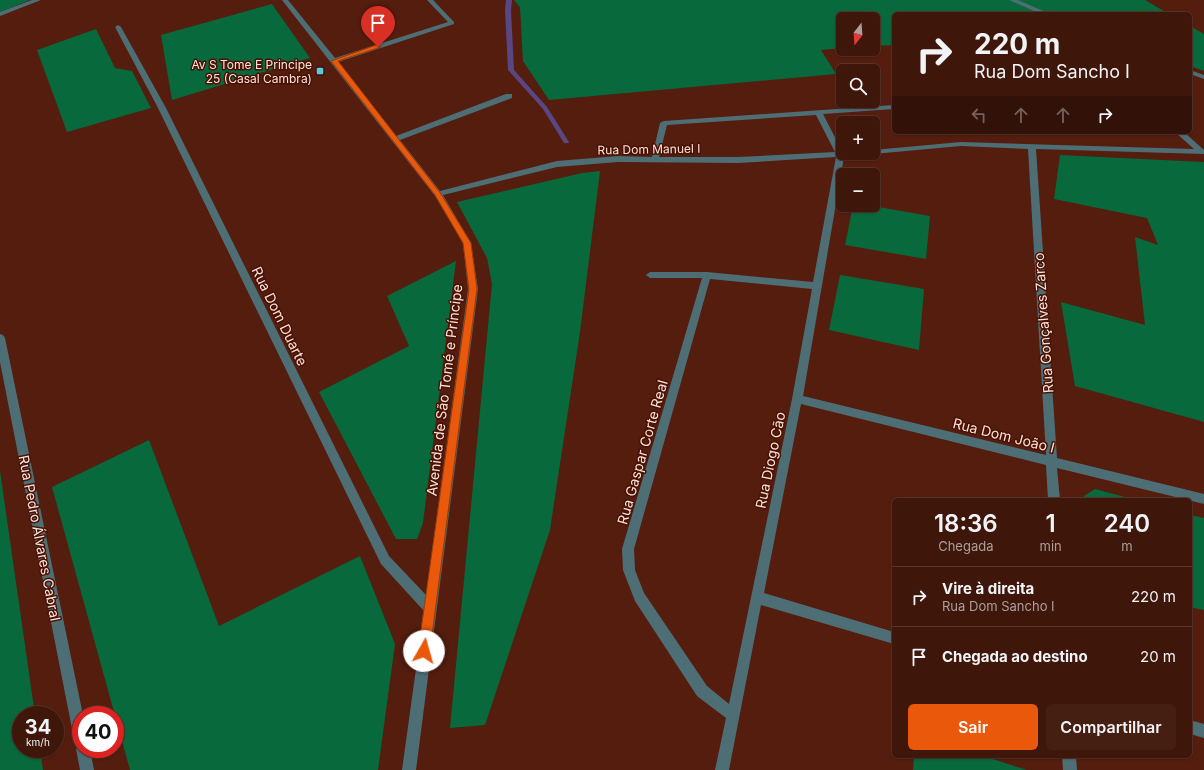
<!DOCTYPE html>
<html lang="pt">
<head>
<meta charset="utf-8">
<style>
  body { margin:0; font-family:Inter,sans-serif; background:#461f13; color:#f1f3f6; height:100vh; display:flex; flex-direction:column; font-size:15px; white-space:nowrap }
  * { box-sizing:border-box; margin:0 }
  p { font-size:13px; color:#ad9f9c }
  .icon { flex:none; width:22px; height:22px; fill:none; stroke:currentColor; stroke-width:2; stroke-linecap:round; stroke-linejoin:round }
  .map { position:relative; flex:1; overflow:hidden }
  .panel { position:absolute; left:892px; top:498px; width:300px; height:260px; display:flex; flex-direction:column; background:#3f160a; border-radius:6px; box-shadow:0 1px 3px #0004,0 0 0 1px #58352b }
  .panel>* { flex:none }
  .hud { position:absolute; left:892px; top:12px; width:300px; height:122px; border-radius:6px; box-shadow:0 1px 3px #0004,0 0 0 1px #58352b; background:#3f160a; color:#f1f3f6; overflow:hidden }
  .needle { width:26px; rotate:197deg }
  .tools { position:absolute; left:836px; top:12px; display:grid; gap:8px }
  .tools a { display:grid; place-items:center; width:44px; height:44px; border-radius:6px; background:#3f160a; box-shadow:0 1px 3px #0004,0 0 0 1px #58352b; font-size:20px }
  .speed { position:absolute; left:12px; top:706px; display:flex; gap:8px; font-size:20px; font-weight:700; text-align:center }
  .speed>* { display:grid; place-content:center; width:52px; height:52px; border-radius:50%; background:#3f160a; box-shadow:0 1px 3px #0004,0 0 0 1px #58352b; line-height:1 }
  .speed small { font-size:10px; font-weight:400 }
  .speed .limit { border:6px solid #d22; background:#fff; color:#111 }
  .pin { position:absolute; display:grid; place-items:center; width:34px; height:34px; color:#fff; margin:-41px -17px; border-radius:50% 50% 50% 0; rotate:-45deg; box-shadow:0 0 4px #0007 }
  .pin .icon { rotate:45deg }
  .me { position:absolute; width:44px; margin:-22px; rotate:7deg; stroke-linejoin:round; filter:drop-shadow(0 0 3px #0008) }
  .turn { display:flex; align-items:center; gap:14px; height:84px; padding:0 16px; font-size:18px }
  .turn .icon { width:52px; height:52px; stroke-width:2.5 }
  .turn b { display:block; font-size:28px; line-height:34px }
  .lanes { display:flex; align-items:center; height:38px; padding:0 16px; background:#0003; justify-content:center; gap:20px; direction:ltr }
  .lanes .off { opacity:.35 }
  .eta { display:flex; justify-content:space-evenly; align-items:center; height:68px; text-align:center }
  .eta b { font-size:24px; font-weight:600; line-height:28px }
  .button { display:flex; gap:8px; margin-top:auto; padding:8px 16px }
  .button a { flex:1; height:46px; border-radius:6px; background:#ea580c; color:#fff; font-size:16px; font-weight:600; line-height:46px; text-align:center }
  .button a+a { background:#461f13; color:#f1f3f6 }
  ul { padding:0; list-style:none }
  li { display:flex; align-items:center; gap:12px; height:60px; padding:0 16px; border-top:1px solid #58352b }
  li div { flex:1 }
  li b { display:block; font-size:15px }
  li em { font-style:normal }
  .map>svg:first-child { display:block }
</style>
</head>
<body>
<div class="map">
<svg width="1204" height="770" viewBox="0 0 1204 770">
  <rect width="100%" height="100%" fill="#541d0e"/>
  <path fill="#07693c" d="M 0,0 L 30,0 L 0,12 Z
    M 514,0 L 1145,0 L 1169,14 L 894,14 L 894,45 L 873,46 L 873,19 L 843,19 L 843,48 L 821,50 L 836,74 L 549,100 L 523,61 L 520,7 Z
    M 272,4 L 310,58 L 172,100 L 161,35 Z
    M 1190,26 L 1204,34 L 1204,71 L 1190,66 Z
    M 96,29 L 115,68 L 132,71 L 151,108 L 67,132 L 37,50 Z
    M 1060,155 L 1204,162 L 1204,422 L 1075,386 L 1061,302 L 1145,325 L 1135,237 L 1158,245 L 1147,218 L 1054,199 Z
    M 600,171 L 580,332 L 550,530 L 485,725 L 450,728 L 492,284 L 487,258 L 457,202 L 582,173 Z
    M 853,205 L 867,205 L 930,216 L 926,259 L 845,245 Z
    M 456,261 L 423,523 L 417,539 L 396,539 L 319,392 L 409,346 L 387,296 Z
    M 840,275 L 924,289 L 919,350 L 829,330 Z
    M 149,440 L 219,626 L 360,556 L 395,644 L 378,770 L 130,770 L 52,487 Z
    M 0,471 L 35,715 L 21,715 L 21,749 L 40,749 L 43,770 L 0,770 Z
    M 1095,489 L 1136,500 L 1085,500 L 1084,496 Z
    M 1190,515 L 1204,518 L 1204,610 L 1190,607 Z
    M 914,756 L 983,756 L 1027,770 L 913,770 Z"/>
  <g fill="none" stroke-linecap="round" stroke-linejoin="round">
    <path fill="#5b4684" fill-rule="evenodd" d="M 506,0 L 512,0 L 511,10 L 514,70 L 547,107 L 569,142 L 568,143 L 564,143 L 543,109 L 508,70 L 505,10 Z"/>
    <path fill="#4e6e76" fill-rule="evenodd" d="M 32,0 L 41,0 L 0,16 L 0,12 Z
      M 282,0 L 288,0 L 335,58 L 448,22 L 427,0 L 433,0 L 454,22 L 454,24 L 338,62 L 396,136 L 506,94 L 512,94 L 512,98 L 400,140 L 440,191 L 557,161 L 618,156 L 652,157 L 660,123 L 664,121 L 894,105 L 894,109 L 823,114 L 843,153 L 868,153 L 864,155 L 844,157 L 803,396 L 1046,455 L 1028,149 L 961,146 L 873,154 L 870,153 L 873,153 L 873,150 L 961,142 L 1194,149 L 1175,132 L 1184,132 L 1204,150 L 1204,154 L 1036,149 L 1057,458 L 1204,494 L 1204,504 L 1057,468 L 1060,500 L 1048,500 L 1046,465 L 801,404 L 764,593 L 894,632 L 894,644 L 761,605 L 729,770 L 715,770 L 726,718 L 697,696 L 635,601 L 623,570 L 622,549 L 702,278 L 650,278 L 646,275 L 650,272 L 707,272 L 813,282 L 836,157 L 738,163 L 618,162 L 557,167 L 443,195 L 471,243 L 478,289 L 416,770 L 402,770 L 424,611 L 381,564 L 158,108 L 115,27 L 118,25 L 121,27 L 166,108 L 389,556 L 426,595 L 468,289 L 463,243 L 435,196 ZM 816,115 L 835,152 L 738,157 L 659,157 L 667,125 ZM 710,279 L 812,289 L 792,399 L 729,704 L 707,686 L 644,593 L 635,570 L 634,549 Z
      M 1009,0 L 1018,0 L 1050,14 L 1041,14 Z
      M 1190,70 L 1204,75 L 1204,79 L 1190,74 Z
      M 0,334 L 3,335 L 5,338 L 83,715 L 81,715 L 81,749 L 90,749 L 94,770 L 80,770 L 76,749 L 78,745 L 74,739 L 0,362 Z
      M 1190,720 L 1204,724 L 1204,738 L 1190,734 Z
      M 1062,756 L 1076,756 L 1077,770 L 1063,770 Z"/>
  </g>
  <path fill="#ea580c" stroke="#983908" d="M 376,45 L 381,47 L 338,61 L 441,194 L 471,243 L 477,289 L 430,651 L 428,655 L 424,657 L 420,655 L 418,651 L 469,289 L 463,243 L 435,195 L 331,61 Z"/>
  <rect fill="#58c9e3" stroke="#481204" stroke-width="1.5" x="316" y="67" width="8" height="8" rx="2"/>
  <g text-anchor="middle" dominant-baseline="central" stroke-width="3" stroke-linejoin="round" paint-order="stroke">
    <g font-size="12" fill="#fee1d9" stroke="#481204" text-anchor="end">
      <text x="312" y="64">Av S Tome E Principe<tspan x="312" dy="14">25 (Casal Cambra)</tspan></text>
    </g>
    <g font-size="12" fill="#fee1d9" stroke="#481204">
      <text transform="translate(649 149) rotate(-1)">Rua Dom Manuel I</text>
    </g>
    <g font-size="14" fill="#fee1d9" stroke="#481204">
      <text transform="translate(280 316) rotate(64)">Rua Dom Duarte</text>
      <text transform="translate(1043 323) rotate(-94)">Rua Gonçalves Zarco</text>
      <text transform="translate(444 390) rotate(-83)">Avenida de São Tomé e Príncipe</text>
      <text transform="translate(1004 435) rotate(14)">Rua Dom João I</text>
      <text transform="translate(642 452) rotate(-74)">Rua Gaspar Corte Real</text>
      <text transform="translate(770 460) rotate(-78)">Rua Diogo Cão</text>
      <text transform="translate(40 538) rotate(79)">Rua Pedro Álvares Cabral</text>
    </g>
  </g>
</svg>
<div class="tools">
<a><svg class="needle" viewBox="-14 -14 28 28"><path d="M0-13l5 13h-10z" fill="#e53935"/><path d="M0 13l5-13h-10z" fill="#ad9f9c"/></svg></a>
<a><svg class="icon" aria-label="search" viewBox="0 0 24 24"><circle cx="10" cy="10" r="6"/><path d="M15 15l6 6"/></svg></a>
<a>+</a>
<a>−</a>
</div>
<div class="speed"><div>34<small>km/h</small></div><div class="limit">40</div></div>
<div class="pin" style="left:378px;top:47px;background:#d93025"><svg class="icon" aria-label="arrive" viewBox="0 0 24 24"><path d="M6 21V4h12l-3 4 3 4H6"/></svg></div>
<svg class="me" style="left:424px;top:651px" viewBox="-20 -20 40 40"><circle r="19" fill="#fff"/><path d="M0-13L10 11 0 6-10 11z" fill="#ea580c"/></svg>
<div class="hud">
<div class="turn"><svg class="icon" aria-label="right" viewBox="0 0 24 24"><path d="M7 20v-9h11M14 6l5 5-5 5"/></svg><div><b>220 m</b>Rua Dom Sancho I</div></div>
<div class="lanes"><svg class="icon off" aria-label="left" viewBox="0 0 24 24"><path d="M17 20v-9H6M10 6l-5 5 5 5"/></svg><svg class="icon off" aria-label="ahead" viewBox="0 0 24 24"><path d="M12 20V5M6 11l6-6 6 6"/></svg><svg class="icon off" aria-label="ahead" viewBox="0 0 24 24"><path d="M12 20V5M6 11l6-6 6 6"/></svg><svg class="icon" aria-label="right" viewBox="0 0 24 24"><path d="M7 20v-9h11M14 6l5 5-5 5"/></svg></div>
</div>
<section class="panel">
<div class="eta">
<div><b>18:36</b><p>Chegada</p></div>
<div><b>1</b><p>min</p></div>
<div><b>240</b><p>m</p></div>
</div>
<ul>
<li><svg class="icon" aria-label="right" viewBox="0 0 24 24"><path d="M7 20v-9h11M14 6l5 5-5 5"/></svg><div><b>Vire à direita</b><p>Rua Dom Sancho I</p></div><em>220 m</em></li>
<li><svg class="icon" aria-label="arrive" viewBox="0 0 24 24"><path d="M6 21V4h12l-3 4 3 4H6"/></svg><div><b>Chegada ao destino</b></div><em>20 m</em></li>
</ul>
<div class="button"><a>Sair</a><a>Compartilhar</a></div>
</section>
</div>
</body>
</html>
